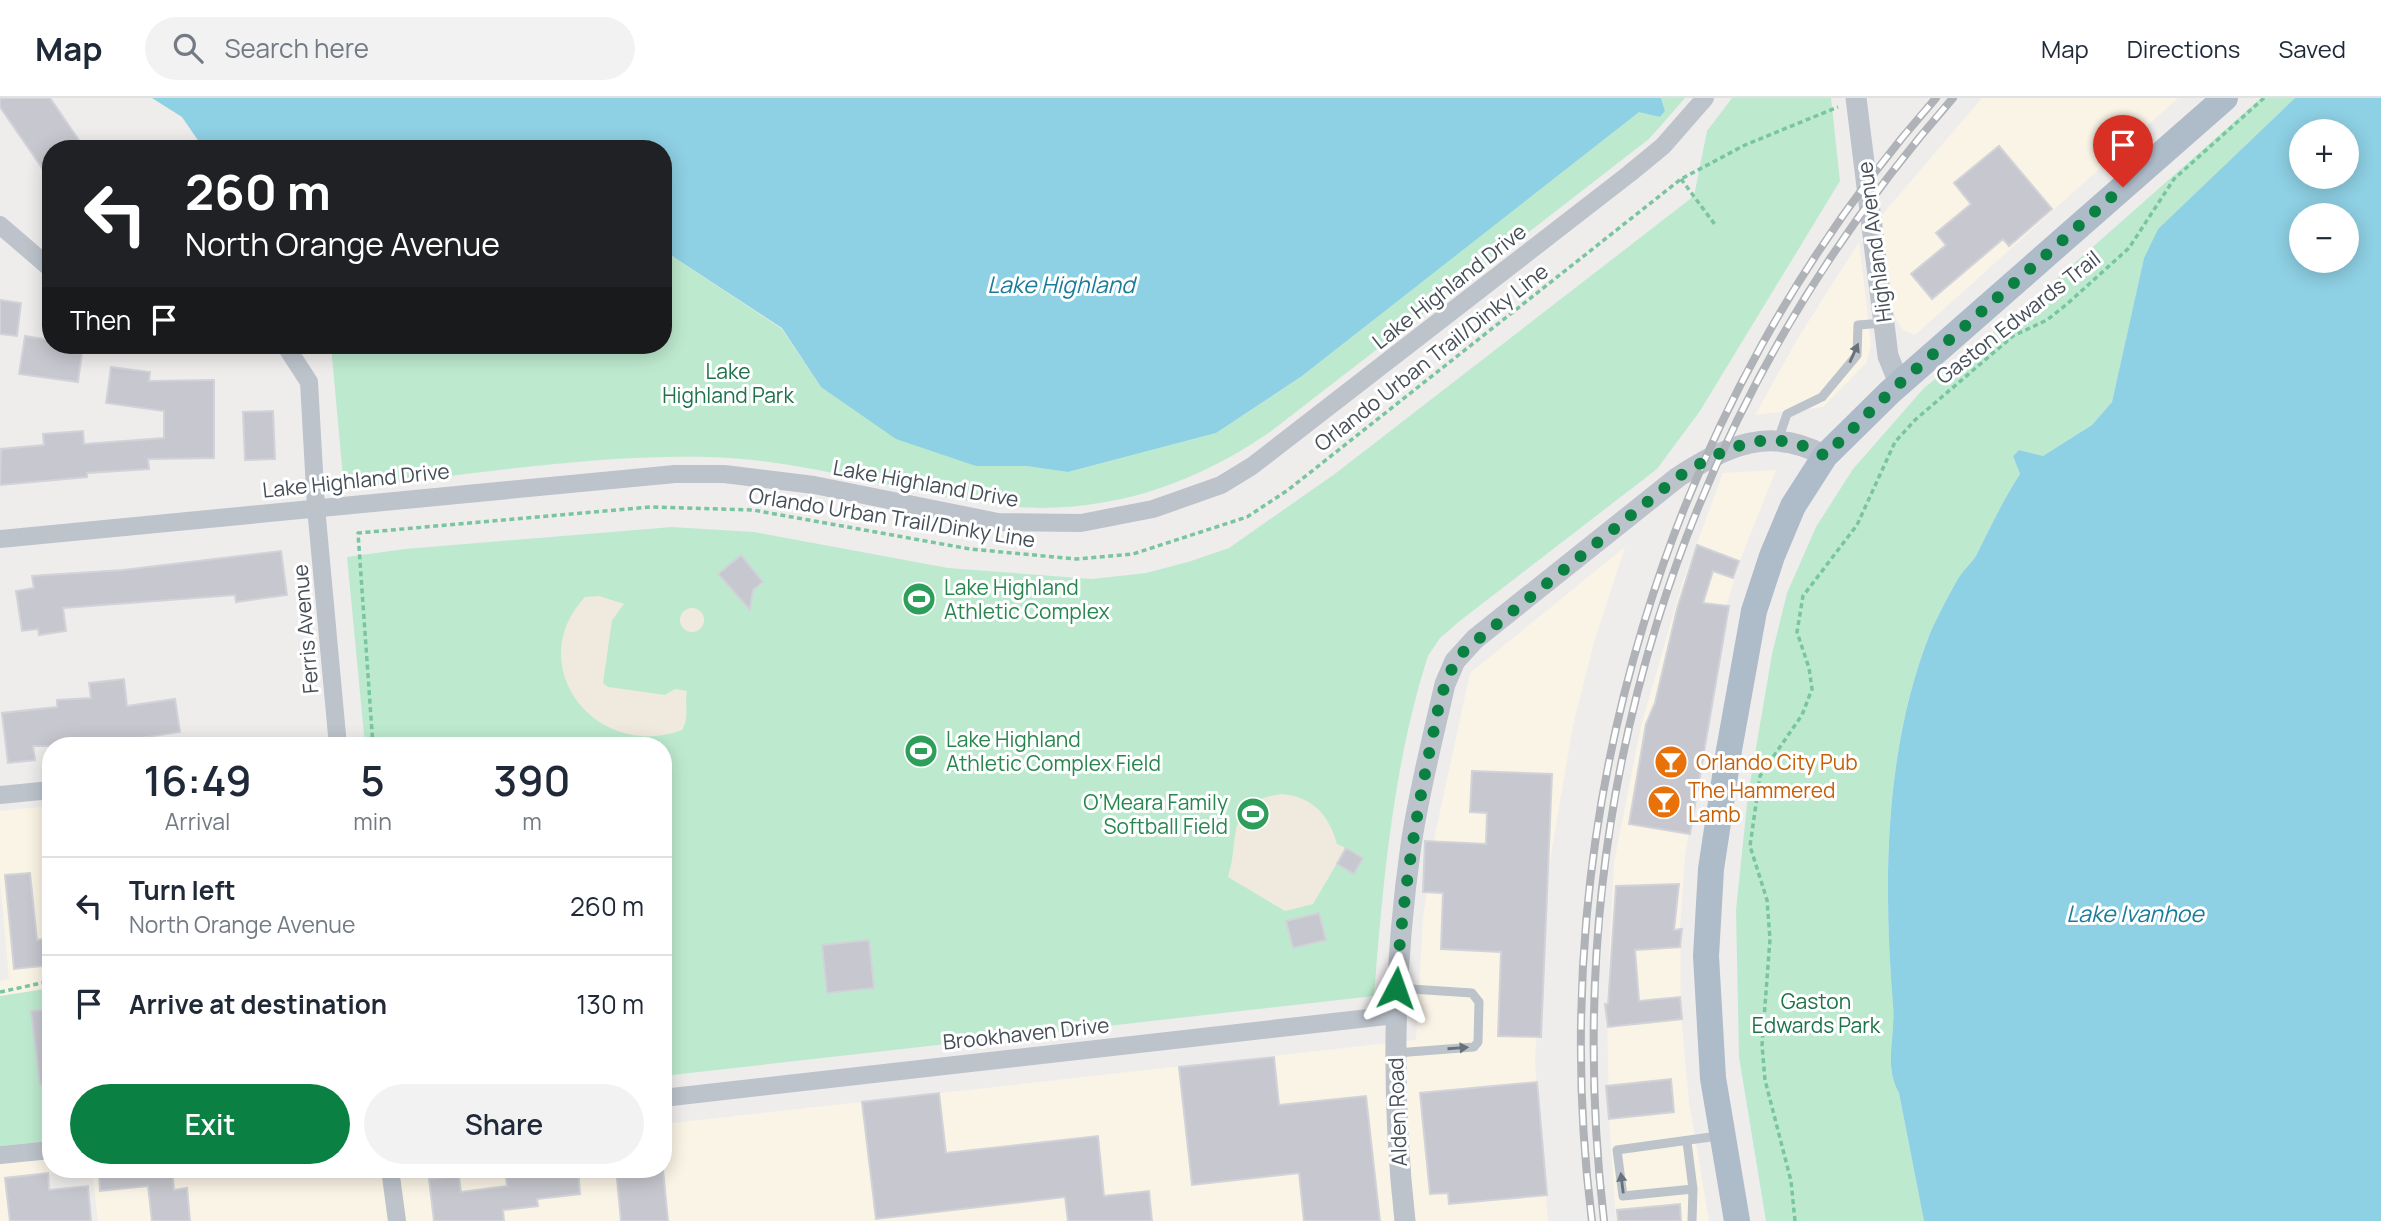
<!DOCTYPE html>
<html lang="en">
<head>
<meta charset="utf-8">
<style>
  body { margin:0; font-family:Manrope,sans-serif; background:#f2f2f3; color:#1f2937; height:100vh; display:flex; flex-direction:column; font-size:26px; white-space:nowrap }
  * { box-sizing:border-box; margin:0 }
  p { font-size:23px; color:#747a83 }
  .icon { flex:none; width:38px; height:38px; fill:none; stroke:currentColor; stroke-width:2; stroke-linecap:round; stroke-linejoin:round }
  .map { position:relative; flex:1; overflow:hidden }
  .details { position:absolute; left:42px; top:639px; width:630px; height:441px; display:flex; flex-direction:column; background:#fff; border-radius:28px; box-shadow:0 4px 18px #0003 }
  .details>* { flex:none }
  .hud { position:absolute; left:42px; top:42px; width:630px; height:214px; border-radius:28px; box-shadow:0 4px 18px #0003; background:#202124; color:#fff; overflow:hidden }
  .fabs { position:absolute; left:2289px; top:21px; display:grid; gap:14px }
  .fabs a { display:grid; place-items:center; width:70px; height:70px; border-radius:50%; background:#fff; box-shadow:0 4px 18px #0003; font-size:35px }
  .pin { position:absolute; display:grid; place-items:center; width:60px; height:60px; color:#fff; margin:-72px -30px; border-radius:50% 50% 50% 0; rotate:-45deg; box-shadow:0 0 7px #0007 }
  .pin .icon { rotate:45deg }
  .me { position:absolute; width:77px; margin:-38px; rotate:4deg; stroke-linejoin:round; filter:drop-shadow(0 0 5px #0008) }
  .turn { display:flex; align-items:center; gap:24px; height:147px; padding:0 28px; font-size:32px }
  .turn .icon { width:91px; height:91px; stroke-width:2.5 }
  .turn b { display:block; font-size:49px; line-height:60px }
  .then { display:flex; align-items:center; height:66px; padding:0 28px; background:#0003; gap:14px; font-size:26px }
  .eta { display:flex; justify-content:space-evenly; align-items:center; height:119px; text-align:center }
  .eta b { font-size:42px; font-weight:600; line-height:49px }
  .action { display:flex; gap:14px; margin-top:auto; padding:14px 28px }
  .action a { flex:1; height:80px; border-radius:42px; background:#0b8043; color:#fff; font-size:28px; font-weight:600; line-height:80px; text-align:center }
  .action a+a { background:#f2f2f3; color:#1f2937 }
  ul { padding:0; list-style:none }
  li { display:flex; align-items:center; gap:21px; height:98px; padding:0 28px; border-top:2px solid #e0e1e3 }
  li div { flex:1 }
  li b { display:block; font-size:26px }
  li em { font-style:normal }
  header { display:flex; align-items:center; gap:42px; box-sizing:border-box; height:98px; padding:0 35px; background:#fff; border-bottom:2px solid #e0e1e3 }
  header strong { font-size:33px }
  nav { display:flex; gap:38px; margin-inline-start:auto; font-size:24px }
  .search { width:490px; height:63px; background:#f2f2f3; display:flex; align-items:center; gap:18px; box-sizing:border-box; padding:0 24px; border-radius:38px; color:#747a83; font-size:26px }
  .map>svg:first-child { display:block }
</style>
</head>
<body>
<header>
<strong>Map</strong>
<div class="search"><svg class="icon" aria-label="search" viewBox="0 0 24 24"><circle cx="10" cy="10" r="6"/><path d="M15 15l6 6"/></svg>Search here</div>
<nav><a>Map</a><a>Directions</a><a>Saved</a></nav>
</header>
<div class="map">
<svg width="2381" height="1123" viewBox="0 0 2381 1123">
  <rect width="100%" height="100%" fill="#efecec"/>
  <path fill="#faf4e6" d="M 1982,0 L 2178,0 L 1915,237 L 1903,232 L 1891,212 L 1882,117 Z
    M 1859,144 L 1871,246 L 1866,265 L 1823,309 L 1755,317 L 1798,240 Z
    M 1776,372 L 1741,460 L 1725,512 L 1685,758 L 1680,828 L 1681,916 L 1689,1004 L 1709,1123 L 1616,1123 L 1609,1020 L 1607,905 L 1614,765 L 1641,628 L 1682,486 L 1723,375 Z
    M 1625,449 L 1594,544 L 1573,627 L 1546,786 L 1535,964 L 1548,1123 L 98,1123 L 92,1071 L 663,1071 L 663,1026 L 1416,942 L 1423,820 L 1435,737 L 1470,575 Z
    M 51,708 L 51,1071 L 87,1071 L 48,1076 L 53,1123 L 0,1123 L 0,883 L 9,881 L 0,783 L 0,713 Z"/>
  <path fill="#bdeacf" d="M 1661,0 L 1685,0 L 1649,41 L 1270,334 C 1183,394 1086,422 980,405 C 889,391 801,361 708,359 C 589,356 463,378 344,391 L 331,247 L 663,247 L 663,152 L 782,231 L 821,289 L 976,368 L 1026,368 L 1068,374 L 1216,335 L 1302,278 L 1639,13 L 1660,19 L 1665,13 Z
    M 1732,0 L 1831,0 L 1840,83 L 1700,313 L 1657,371 L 1461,522 L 1440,540 L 1428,558 C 1393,667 1383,784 1374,898 L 663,978 L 663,648 L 365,647 L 347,459 L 405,451 L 672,429 L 754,434 L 948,470 L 1092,481 L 1146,475 L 1188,464 L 1229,450 L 1336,375 L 1694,98 L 1707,33 Z
    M 2261,0 L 2295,0 L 2158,131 L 2144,160 L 2112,304 L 2092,327 L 2043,358 L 2019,352 L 2013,358 L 2020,376 C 2003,402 1991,428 1977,456 C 1972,465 1963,472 1958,481 C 1950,493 1937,520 1931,533 C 1884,649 1883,784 1893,906 C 1896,937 1883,967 1899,995 L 1924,1123 L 1766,1123 L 1739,959 L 1736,812 L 1748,697 L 1772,556 L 1787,495 L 1816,429 L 1853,371 L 1924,290 L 2017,216 Z
    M 51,890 L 51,1043 L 0,1048 L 0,898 Z"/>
  <path fill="#f0eade" d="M 599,498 L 624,506 L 612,522 L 603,585 L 608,589 L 665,597 L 675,591 L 687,593 C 684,607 690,618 682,632 C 596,664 521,567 585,499 Z
    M680 522a12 12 0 1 1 24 0a12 12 0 1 1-24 0Z
    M 1282,696 C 1313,699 1329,717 1337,746 L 1346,750 L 1313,806 L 1285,813 L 1228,779 C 1241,742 1222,704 1282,696 Z"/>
  <path fill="#8ed0e4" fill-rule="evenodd" d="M 152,0 L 1661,0 L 1665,13 L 1660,19 L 1639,14 L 1302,278 L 1216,335 L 1068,374 L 1026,368 L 976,368 L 896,341 L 821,289 L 782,230 L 663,152 L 663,51 L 204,51 L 182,19 Z
    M 2295,0 L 2381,0 L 2381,1123 L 1924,1123 L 1899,995 C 1883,967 1896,937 1893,907 C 1883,784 1884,650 1931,533 C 1937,520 1950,494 1958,481 C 1963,472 1972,465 1977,456 C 1991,428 2003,402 2020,376 L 2013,358 L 2019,352 L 2043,358 L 2092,327 L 2112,304 L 2144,160 L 2158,131 ZM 2301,33 L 2347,33 L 2347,79 L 2301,79 ZM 2301,117 L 2347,117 L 2347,163 L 2301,163 Z"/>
  <path fill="#c7c8cf" stroke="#d1d3d8" stroke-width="2" d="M 0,0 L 50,0 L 85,51 L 51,51 L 51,83 L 0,9 Z
    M 1999,48 L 2052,111 L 2009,148 L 2003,141 L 1932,201 L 1911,176 L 1946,147 L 1936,135 L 1971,106 L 1954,85 Z
    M 0,202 L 21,205 L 17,238 L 0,236 Z
    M 25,238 L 51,242 L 51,247 L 83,247 L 78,284 L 19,276 Z
    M 111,269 L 150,274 L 149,283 L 214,282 L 214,360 L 148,361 L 149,371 L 87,375 L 87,379 L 0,387 L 1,351 L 44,347 L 43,336 L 83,333 L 84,346 L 164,340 L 164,313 L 106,305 Z
    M 273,313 L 275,361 L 245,362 L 243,314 Z
    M 1697,447 L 1739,463 L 1733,480 L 1713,473 L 1703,505 L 1729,508 L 1690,736 L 1629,726 L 1646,626 L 1655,605 L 1677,511 Z
    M 281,453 L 287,497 L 236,504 L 235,497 L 63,510 L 66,533 L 39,537 L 38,531 L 22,533 L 16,493 L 34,490 L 32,478 L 123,472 Z
    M 741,457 L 763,484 L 753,492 L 750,512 L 718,476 Z
    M 124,581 L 127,608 L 175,601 L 180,634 L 87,648 L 33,648 L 35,662 L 8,665 L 2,615 L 57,609 L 57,602 L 91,600 L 89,585 Z
    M 1472,673 L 1552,676 L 1541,939 L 1498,938 L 1501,854 L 1441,851 L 1443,795 L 1423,794 L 1425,743 L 1486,746 L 1487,715 L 1470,714 Z
    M 1346,750 L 1363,760 L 1354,776 L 1337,766 Z
    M 30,775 L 37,842 L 51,840 L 51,867 L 14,871 L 5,777 Z
    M 1679,786 L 1674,832 L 1682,831 L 1680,849 L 1635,852 L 1639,903 L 1680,899 L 1682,921 L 1608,929 L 1605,906 L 1608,906 L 1616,788 Z
    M 1319,815 L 1326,842 L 1293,850 L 1286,823 Z
    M 869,842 L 874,890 L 827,895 L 822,847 Z
    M 51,911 L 51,987 L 40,987 L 31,913 Z
    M 1274,959 L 1279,1007 L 1366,998 L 1380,1123 L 1304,1123 L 1299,1075 L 1192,1087 L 1179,969 Z
    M 1671,981 L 1674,1014 L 1609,1021 L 1606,988 Z
    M 1537,984 L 1547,1097 L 1449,1106 L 1448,1095 L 1430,1096 L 1420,995 Z
    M 939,995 L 946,1055 L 1098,1038 L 1104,1098 L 1149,1093 L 1152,1123 L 1068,1123 L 1065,1099 L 876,1121 L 862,1004 Z
    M 144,1071 L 172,1071 L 174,1092 L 187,1090 L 190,1123 L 152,1123 L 148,1088 L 100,1093 L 99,1076 Z
    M 505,1071 L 578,1071 L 580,1096 L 537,1101 L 538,1108 L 503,1112 L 504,1123 L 434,1123 L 429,1081 L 459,1078 L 461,1094 L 507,1088 Z
    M 616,1071 L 663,1071 L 668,1123 L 621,1123 Z
    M 48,1075 L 49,1092 L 88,1088 L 91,1123 L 10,1123 L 5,1080 Z
    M 1680,1106 L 1681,1123 L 1618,1123 L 1617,1112 Z"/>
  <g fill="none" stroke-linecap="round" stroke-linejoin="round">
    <path stroke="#78c5a0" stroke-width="3.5" stroke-dasharray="5 3.5" stroke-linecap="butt" d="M 1681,81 L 1716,128
      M 373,648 L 358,435 L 650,409 L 753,412 L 970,451 L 1076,461 L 1133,456 L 1247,419 L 1288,392 L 1681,81 L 1745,47 L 1838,9
      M 0,894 L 51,883
      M 1795,1123 L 1791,1083 L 1765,982 L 1762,947 L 1770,841 L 1767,802 L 1750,748 L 1760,678 L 1802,617 L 1812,591 L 1809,570 L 1797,534 L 1803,498 L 1857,427 L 1895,344 L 1915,322 L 2013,238 L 2047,222 L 2067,206 L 2129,150 L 2174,81 L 2264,0"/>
    <path stroke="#bcc3cb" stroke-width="9" d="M 1778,342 L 1787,316 L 1822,299 L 1857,257 L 1858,227 L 1884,225
      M 1396,955 L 1474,949 L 1478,944 L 1479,904 L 1472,895 L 1396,890
      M 1687,1044 L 1693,1091 L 1692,1123
      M 1693,1091 L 1623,1098 L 1617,1052 L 1718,1038"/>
    <path stroke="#bcc3cb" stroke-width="18" d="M 0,127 L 51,171
      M 285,247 L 309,284 L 316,409 L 338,648
      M 0,441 L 675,376 L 724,376 L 814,387 L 998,424 L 1081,425 L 1153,411 L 1221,387 L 1252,368 L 1629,76 L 1663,48 L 1705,0
      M 0,697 L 51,692
      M 663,1000 L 1395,917
      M 0,1057 L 51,1052
      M 390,1071 L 397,1123"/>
    <path stroke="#bcc3cb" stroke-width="21" d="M 1856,0 L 1888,258 L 1899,285
      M 1405,1123 C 1391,997 1393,873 1411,747 C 1419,693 1433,639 1445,586 L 1455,563 L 1475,541 L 1678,379 C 1727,348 1770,327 1825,358"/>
    <path stroke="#aebbc9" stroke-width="26" d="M 1737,1123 L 1713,980 L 1706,858 L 1711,771 L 1729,652 L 1754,513 L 1772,458 L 1793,408 L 1825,358 L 1890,294 L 2225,0"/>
    <defs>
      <path id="rail" d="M 1592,1123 C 1541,721 1667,304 1936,0
        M 1604,1123 C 1556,708 1678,314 1953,0"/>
    </defs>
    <use href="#rail" stroke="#afb2b6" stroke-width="8"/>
    <use href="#rail" stroke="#fff" stroke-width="5" stroke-dasharray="16" stroke-linecap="butt"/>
  </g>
  <defs><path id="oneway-solid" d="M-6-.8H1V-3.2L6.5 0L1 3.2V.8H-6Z" transform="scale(1.75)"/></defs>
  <g fill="#69727a">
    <use href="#oneway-solid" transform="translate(1854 255) rotate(-66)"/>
    <use href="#oneway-solid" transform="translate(1458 950) rotate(-4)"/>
    <use href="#oneway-solid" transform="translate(1622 1085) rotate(-97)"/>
  </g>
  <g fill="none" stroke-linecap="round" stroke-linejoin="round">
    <path stroke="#0b8043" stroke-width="12" stroke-dasharray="0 21.6" d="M 1396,890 C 1402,807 1414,727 1431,646 C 1438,614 1442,577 1465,552 L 1678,379 C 1728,348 1769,326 1825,358 L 1890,294 L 2123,89"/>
  </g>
  <defs>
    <symbol id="stadium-disc" viewBox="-11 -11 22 22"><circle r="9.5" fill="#2e9e5b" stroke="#fff"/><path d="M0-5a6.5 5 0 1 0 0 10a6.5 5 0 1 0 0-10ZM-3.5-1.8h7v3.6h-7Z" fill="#fff"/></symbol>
    <symbol id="bar-disc" viewBox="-11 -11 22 22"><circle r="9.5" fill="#e8710a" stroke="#fff"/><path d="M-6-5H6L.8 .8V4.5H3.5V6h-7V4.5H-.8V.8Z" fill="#fff"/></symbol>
  </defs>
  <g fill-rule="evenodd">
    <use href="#stadium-disc" x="900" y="482" width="38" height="38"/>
    <use href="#stadium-disc" x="902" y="634" width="38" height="38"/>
    <use href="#bar-disc" x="1652" y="645" width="38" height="38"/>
    <use href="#bar-disc" x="1645" y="685" width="38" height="38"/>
    <use href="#stadium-disc" x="1234" y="697" width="38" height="38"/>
  </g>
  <g text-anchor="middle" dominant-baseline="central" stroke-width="6" stroke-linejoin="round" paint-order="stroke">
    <g font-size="21" fill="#464f58" stroke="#fff">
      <text transform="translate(1874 144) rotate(-97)">Highland Avenue</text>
      <text transform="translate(1449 188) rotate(-38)">Lake Highland Drive</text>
      <text transform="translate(2018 219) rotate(-38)">Gaston Edwards Trail</text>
      <text transform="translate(1431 259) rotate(-38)">Orlando Urban Trail/Dinky Line</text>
      <text transform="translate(356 382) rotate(-6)">Lake Highland Drive</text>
      <text transform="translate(926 385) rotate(10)">Lake Highland Drive</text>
      <text transform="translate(892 419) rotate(9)">Orlando Urban Trail/Dinky Line</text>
      <text transform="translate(305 531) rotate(-95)">Ferris Avenue</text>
      <text transform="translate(1026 935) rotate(-6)">Brookhaven Drive</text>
      <text transform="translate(1397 1014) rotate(-92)">Alden Road</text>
    </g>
    <g font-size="21" fill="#1e7249" stroke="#fff">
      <text x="728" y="273">Lake<tspan x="728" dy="24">Highland Park</tspan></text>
      <text x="1816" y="903">Gaston<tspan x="1816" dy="24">Edwards Park</tspan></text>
    </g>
    <g font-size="21" fill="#27864d" stroke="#fff" text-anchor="start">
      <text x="944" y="489">Lake Highland<tspan x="944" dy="24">Athletic Complex</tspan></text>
      <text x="946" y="641">Lake Highland<tspan x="946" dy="24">Athletic Complex Field</tspan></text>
      <text x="1228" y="704" text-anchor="end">O’Meara Family<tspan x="1228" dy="24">Softball Field</tspan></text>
    </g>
    <g font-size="21" fill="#c56008" stroke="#fff" text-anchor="start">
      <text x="1696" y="664">Orlando City Pub</text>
      <text x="1688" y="692">The Hammered<tspan x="1688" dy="24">Lamb</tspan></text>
    </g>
    <g font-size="23" font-style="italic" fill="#187c9a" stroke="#fff">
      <text x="1061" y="186">Lake Highland</text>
      <text x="2135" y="815">Lake Ivanhoe</text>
    </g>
  </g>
</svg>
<div class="fabs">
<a>+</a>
<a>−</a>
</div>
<div class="pin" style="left:2123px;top:89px;background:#d93025"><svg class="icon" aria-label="arrive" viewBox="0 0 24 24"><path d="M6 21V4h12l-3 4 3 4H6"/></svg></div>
<svg class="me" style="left:1396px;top:890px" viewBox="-20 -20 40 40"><path d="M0-17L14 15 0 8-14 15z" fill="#0b8043" stroke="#fff" stroke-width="4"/></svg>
<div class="hud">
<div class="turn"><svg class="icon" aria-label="left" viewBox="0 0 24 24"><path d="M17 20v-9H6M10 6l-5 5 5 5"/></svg><div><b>260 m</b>North Orange Avenue</div></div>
<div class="then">Then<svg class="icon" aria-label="arrive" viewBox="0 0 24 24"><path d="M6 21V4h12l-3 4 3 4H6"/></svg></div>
</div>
<section class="details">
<div class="eta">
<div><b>16:49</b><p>Arrival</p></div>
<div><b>5</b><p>min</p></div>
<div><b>390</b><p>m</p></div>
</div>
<ul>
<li><svg class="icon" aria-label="left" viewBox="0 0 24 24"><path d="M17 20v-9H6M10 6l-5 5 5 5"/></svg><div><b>Turn left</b><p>North Orange Avenue</p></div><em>260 m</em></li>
<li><svg class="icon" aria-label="arrive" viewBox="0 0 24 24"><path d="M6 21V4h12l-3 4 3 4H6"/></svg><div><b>Arrive at destination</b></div><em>130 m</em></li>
</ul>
<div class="action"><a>Exit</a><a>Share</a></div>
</section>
</div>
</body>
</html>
